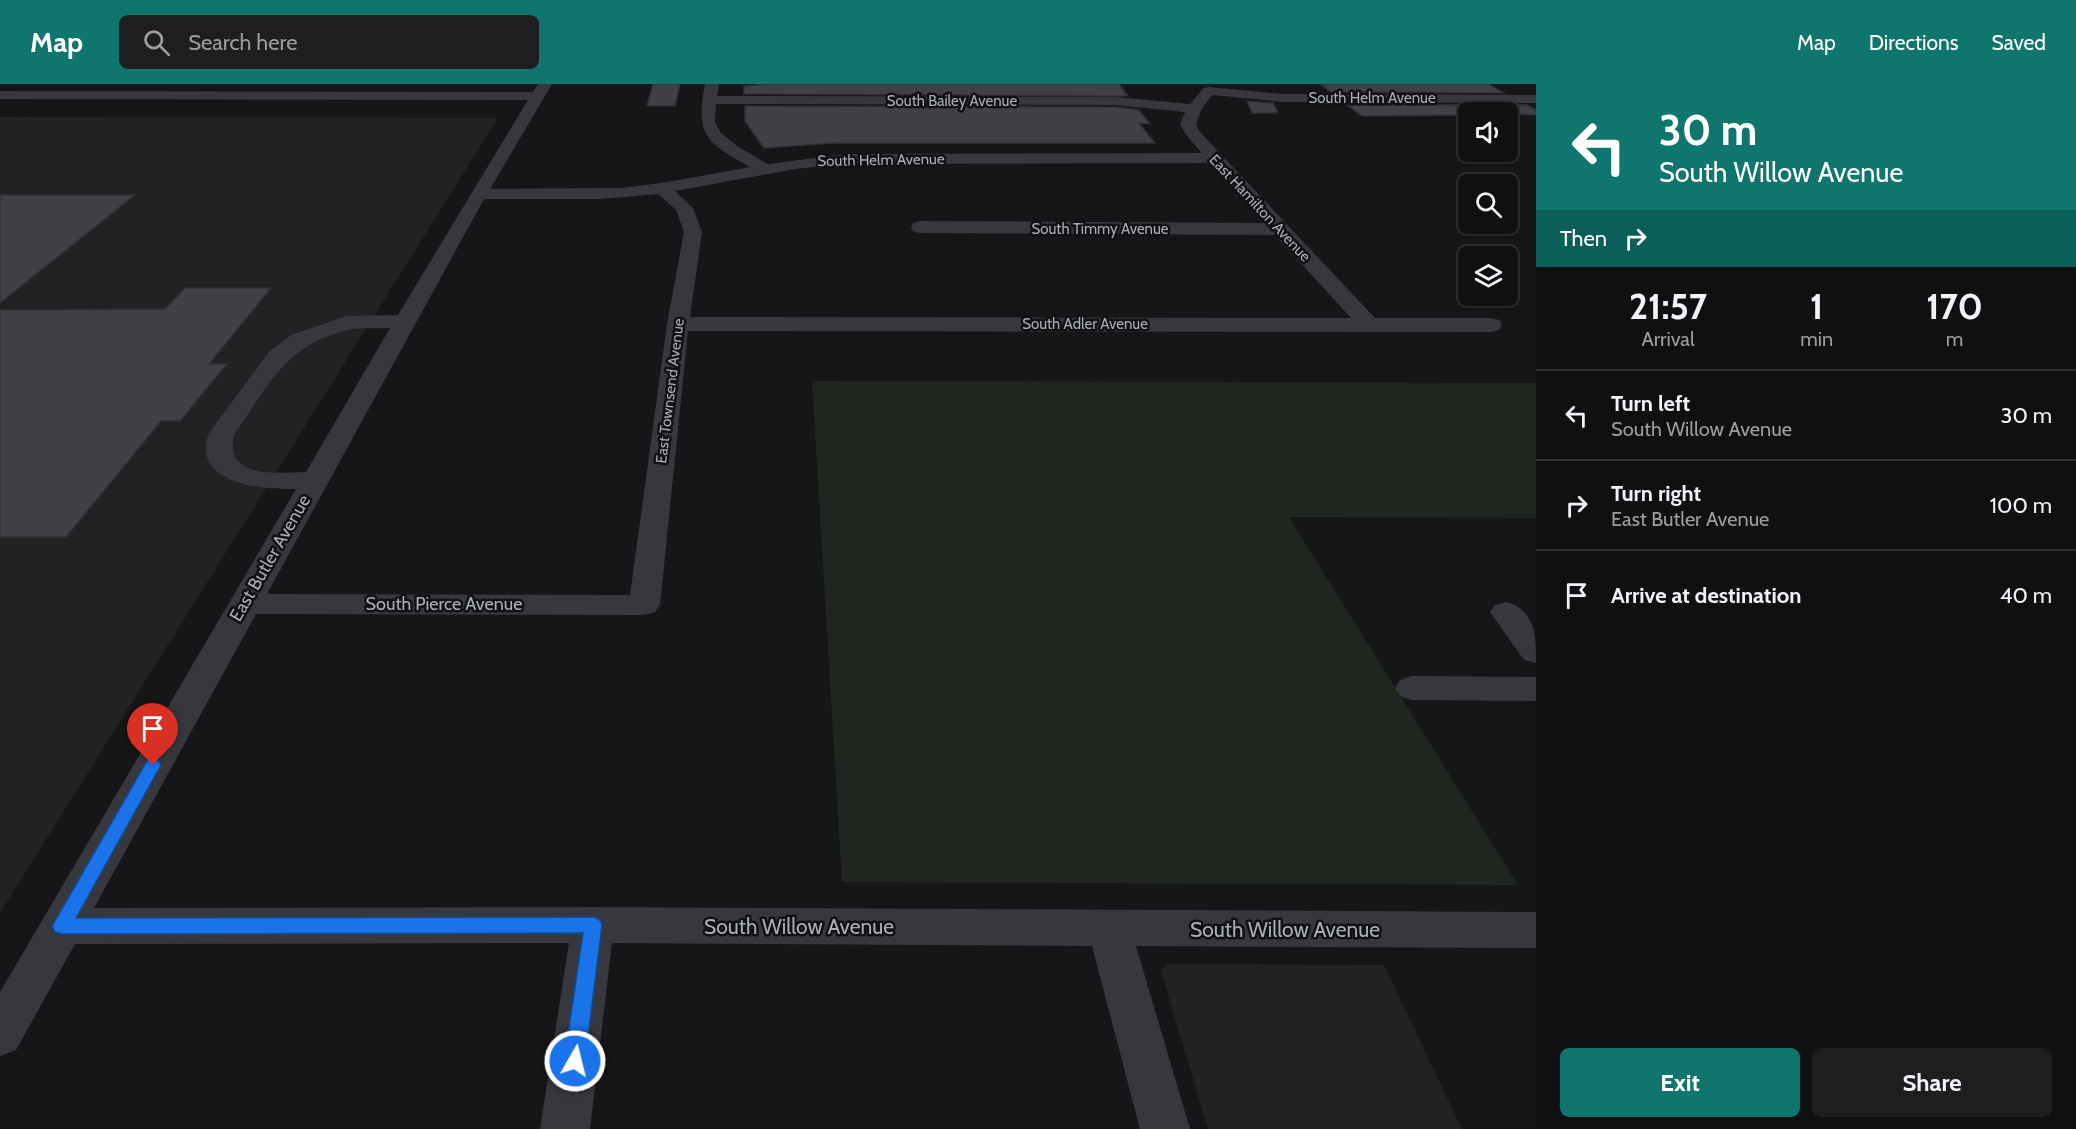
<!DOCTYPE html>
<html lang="en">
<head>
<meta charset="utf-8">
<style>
  body { margin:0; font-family:Cabin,sans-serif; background:#1e1e20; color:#f1f3f6; height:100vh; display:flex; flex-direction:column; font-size:22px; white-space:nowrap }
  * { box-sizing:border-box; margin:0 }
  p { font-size:20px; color:#9c9d9f }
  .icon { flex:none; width:33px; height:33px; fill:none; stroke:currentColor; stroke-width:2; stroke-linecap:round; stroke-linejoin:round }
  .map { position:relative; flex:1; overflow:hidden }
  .details { display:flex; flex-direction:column; background:#101012; width:540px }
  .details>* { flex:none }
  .banner { background:#0f766e; color:#fff; overflow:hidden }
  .tools { position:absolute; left:1458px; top:18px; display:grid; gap:12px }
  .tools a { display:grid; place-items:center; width:60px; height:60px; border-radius:9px; background:#101012; box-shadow:0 2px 4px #0004,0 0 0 2px #303032; font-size:30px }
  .pin { position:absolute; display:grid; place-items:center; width:51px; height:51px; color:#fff; margin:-62px -26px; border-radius:50% 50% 50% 0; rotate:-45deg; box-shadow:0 0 6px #0007 }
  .pin .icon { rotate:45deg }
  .me { position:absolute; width:66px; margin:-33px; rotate:8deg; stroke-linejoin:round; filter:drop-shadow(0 0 4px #0008) }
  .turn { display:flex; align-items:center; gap:21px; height:126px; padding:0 24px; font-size:27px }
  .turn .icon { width:78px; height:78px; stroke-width:2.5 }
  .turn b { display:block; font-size:42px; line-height:51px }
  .then { display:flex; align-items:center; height:57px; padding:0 24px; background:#0003; gap:12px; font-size:22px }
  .eta { display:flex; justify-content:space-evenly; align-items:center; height:102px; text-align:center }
  .eta b { font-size:36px; font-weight:700; line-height:42px }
  .cta { display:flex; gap:12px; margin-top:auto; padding:12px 24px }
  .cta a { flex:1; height:69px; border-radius:9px; background:#0f766e; color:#fff; font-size:24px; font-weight:700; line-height:69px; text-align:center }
  .cta a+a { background:#1e1e20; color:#f1f3f6 }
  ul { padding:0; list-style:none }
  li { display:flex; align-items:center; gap:18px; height:90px; padding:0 24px; border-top:2px solid #303032 }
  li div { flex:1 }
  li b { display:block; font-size:22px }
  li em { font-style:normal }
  header { display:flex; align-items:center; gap:36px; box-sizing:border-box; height:84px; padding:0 30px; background:#0f766e; color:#fff }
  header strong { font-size:28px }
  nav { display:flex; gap:33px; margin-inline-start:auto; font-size:21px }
  .search { width:420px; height:54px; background:#1e1e20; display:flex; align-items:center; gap:15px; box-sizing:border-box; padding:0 21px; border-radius:9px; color:#9c9d9f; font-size:22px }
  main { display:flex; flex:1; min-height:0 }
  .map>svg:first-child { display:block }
</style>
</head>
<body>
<header>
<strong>Map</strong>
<div class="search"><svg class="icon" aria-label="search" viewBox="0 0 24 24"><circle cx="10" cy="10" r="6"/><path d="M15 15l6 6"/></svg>Search here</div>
<nav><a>Map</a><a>Directions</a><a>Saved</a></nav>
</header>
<main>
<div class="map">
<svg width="1536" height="1045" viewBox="0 0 1536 1045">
  <rect width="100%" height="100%" fill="#161618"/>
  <path fill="#222225" d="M 0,33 L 498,34 L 0,829 Z
    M 1167,880 L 1384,881 L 1462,1045 L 1208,1045 L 1161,887 Z"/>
  <path fill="#1e261f" d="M 812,297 L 1536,299 L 1536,434 L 1289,433 L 1518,801 L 842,798 Z"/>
  <path fill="#404145" stroke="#303034" stroke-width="1.5" d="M 653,0 L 680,0 L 675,22 L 647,22 Z
    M 768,0 L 1119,0 L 1128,12 L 744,10 L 744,2 Z
    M 1320,0 L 1489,0 L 1504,9 L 1331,8 Z
    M 1247,17 L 1273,19 L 1278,29 L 1252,29 Z
    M 1347,21 L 1527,21 L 1536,26 L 1536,31 L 1468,28 L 1468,31 L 1362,32 Z
    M 745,22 L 1115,23 L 1139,26 L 1150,40 L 1139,39 L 1155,59 L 834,59 L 764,64 L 745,37 Z
    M 0,111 L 135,111 L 0,219 Z
    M 185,204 L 271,204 L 209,280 L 227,280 L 180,337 L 161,337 L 66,453 L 0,453 L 0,226 L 165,225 Z"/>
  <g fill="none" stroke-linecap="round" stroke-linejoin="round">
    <path fill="#37383d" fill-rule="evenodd" d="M 538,0 L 552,0 L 490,105 L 622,104 L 668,98 L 750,83 C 706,58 695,52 705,0 L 719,0 L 717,12 L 1115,13 L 1190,20 L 1204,4 L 1209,3 L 1284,10 L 1536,11 L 1536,19 L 1284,18 L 1212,11 L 1201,26 L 1196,40 L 1199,47 L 1375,234 L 1491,234 L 1499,236 L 1502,241 L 1499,246 L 1491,248 L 688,247 L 660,521 L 655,528 L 644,531 L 256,530 L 94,824 L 593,823 L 1536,828 L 1536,864 L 1136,862 L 1190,1045 L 1140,1045 L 1092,862 L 612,859 L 590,1045 L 540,1045 L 569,859 L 75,860 L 16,966 L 0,972 L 0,908 L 296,405 C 264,406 190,400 209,349 L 269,268 L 291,251 L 347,232 L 398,231 L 528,16 L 0,15 L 0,7 L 533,8 ZM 716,20 L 1115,21 L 1185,28 L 1180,40 L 1187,52 L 1202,69 L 846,70 L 768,80 L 737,62 L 721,49 L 715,38 ZM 1211,79 L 1265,139 L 920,137 L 913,139 L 911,143 L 913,147 L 920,149 L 1275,151 L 1351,234 L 690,233 L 702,148 L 693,124 L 675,107 L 795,85 L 846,80 ZM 658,110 L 676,126 L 684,148 L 667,240 L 630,511 L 267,510 L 484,115 L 601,115 ZM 390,244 L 306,388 C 279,389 220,395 235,349 C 269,301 285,261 348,246 C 361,243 377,245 390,244 Z
      M 1506,518 C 1536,526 1536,553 1536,579 L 1524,576 L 1490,528 L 1495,521 Z
      M 1412,592 L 1536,593 L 1536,617 L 1412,616 L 1400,612 L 1395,604 L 1400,596 Z"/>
  </g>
  <path fill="#1a73e8" stroke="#114b97" stroke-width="1.5" d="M 153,675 L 159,677 L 161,681 L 76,834 L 593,833 L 600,836 L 602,841 L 585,977 L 582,984 L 575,987 L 567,984 L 564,977 L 583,849 L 62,850 L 55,848 L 52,842 L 55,837 L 147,677 Z"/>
  <g text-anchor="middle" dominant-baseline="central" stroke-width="5" stroke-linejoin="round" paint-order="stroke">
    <g font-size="15" fill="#a8adb8" stroke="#111113">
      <text x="1372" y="14">South Helm Avenue</text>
      <text x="952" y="17">South Bailey Avenue</text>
      <text transform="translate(881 76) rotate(-1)">South Helm Avenue</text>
      <text transform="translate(1260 124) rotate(47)">East Hamilton Avenue</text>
      <text x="1100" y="145">South Timmy Avenue</text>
      <text x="1085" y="240">South Adler Avenue</text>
      <text transform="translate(670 307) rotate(-83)">East Townsend Avenue</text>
    </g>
    <g font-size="18" fill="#a8adb8" stroke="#111113">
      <text transform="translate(270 474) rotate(-60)">East Butler Avenue</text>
      <text x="444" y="520">South Pierce Avenue</text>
    </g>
    <g font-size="21" fill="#a8adb8" stroke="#111113">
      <text x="799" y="842">South Willow Avenue</text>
      <text x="1285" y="845">South Willow Avenue</text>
    </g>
  </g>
</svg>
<div class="tools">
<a><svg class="icon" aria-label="sound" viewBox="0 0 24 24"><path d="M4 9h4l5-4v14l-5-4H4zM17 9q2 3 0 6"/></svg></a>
<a><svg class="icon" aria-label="search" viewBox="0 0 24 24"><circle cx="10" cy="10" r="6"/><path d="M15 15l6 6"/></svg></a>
<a><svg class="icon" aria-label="layers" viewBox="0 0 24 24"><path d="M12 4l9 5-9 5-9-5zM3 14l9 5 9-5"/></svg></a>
</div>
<div class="pin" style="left:153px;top:681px;background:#d93025"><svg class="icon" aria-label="arrive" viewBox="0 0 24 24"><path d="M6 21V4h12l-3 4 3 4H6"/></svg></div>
<svg class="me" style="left:575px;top:977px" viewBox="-20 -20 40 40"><circle r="17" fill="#1a73e8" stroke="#fff" stroke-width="3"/><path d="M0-11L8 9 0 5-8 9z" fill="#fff"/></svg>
</div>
<section class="details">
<div class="banner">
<div class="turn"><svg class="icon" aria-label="left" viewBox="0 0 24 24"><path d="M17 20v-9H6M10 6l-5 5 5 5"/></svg><div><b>30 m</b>South Willow Avenue</div></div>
<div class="then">Then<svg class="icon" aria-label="right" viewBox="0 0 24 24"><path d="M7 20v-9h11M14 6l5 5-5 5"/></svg></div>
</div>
<div class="eta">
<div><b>21:57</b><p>Arrival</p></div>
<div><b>1</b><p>min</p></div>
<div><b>170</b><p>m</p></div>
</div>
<ul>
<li><svg class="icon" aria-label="left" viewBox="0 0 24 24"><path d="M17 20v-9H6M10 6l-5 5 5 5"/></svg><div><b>Turn left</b><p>South Willow Avenue</p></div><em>30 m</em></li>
<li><svg class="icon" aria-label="right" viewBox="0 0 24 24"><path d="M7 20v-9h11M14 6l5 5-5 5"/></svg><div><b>Turn right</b><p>East Butler Avenue</p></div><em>100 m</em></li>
<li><svg class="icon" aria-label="arrive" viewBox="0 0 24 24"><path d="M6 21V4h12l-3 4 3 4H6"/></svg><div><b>Arrive at destination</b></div><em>40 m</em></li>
</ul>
<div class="cta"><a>Exit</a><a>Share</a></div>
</section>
</main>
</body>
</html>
